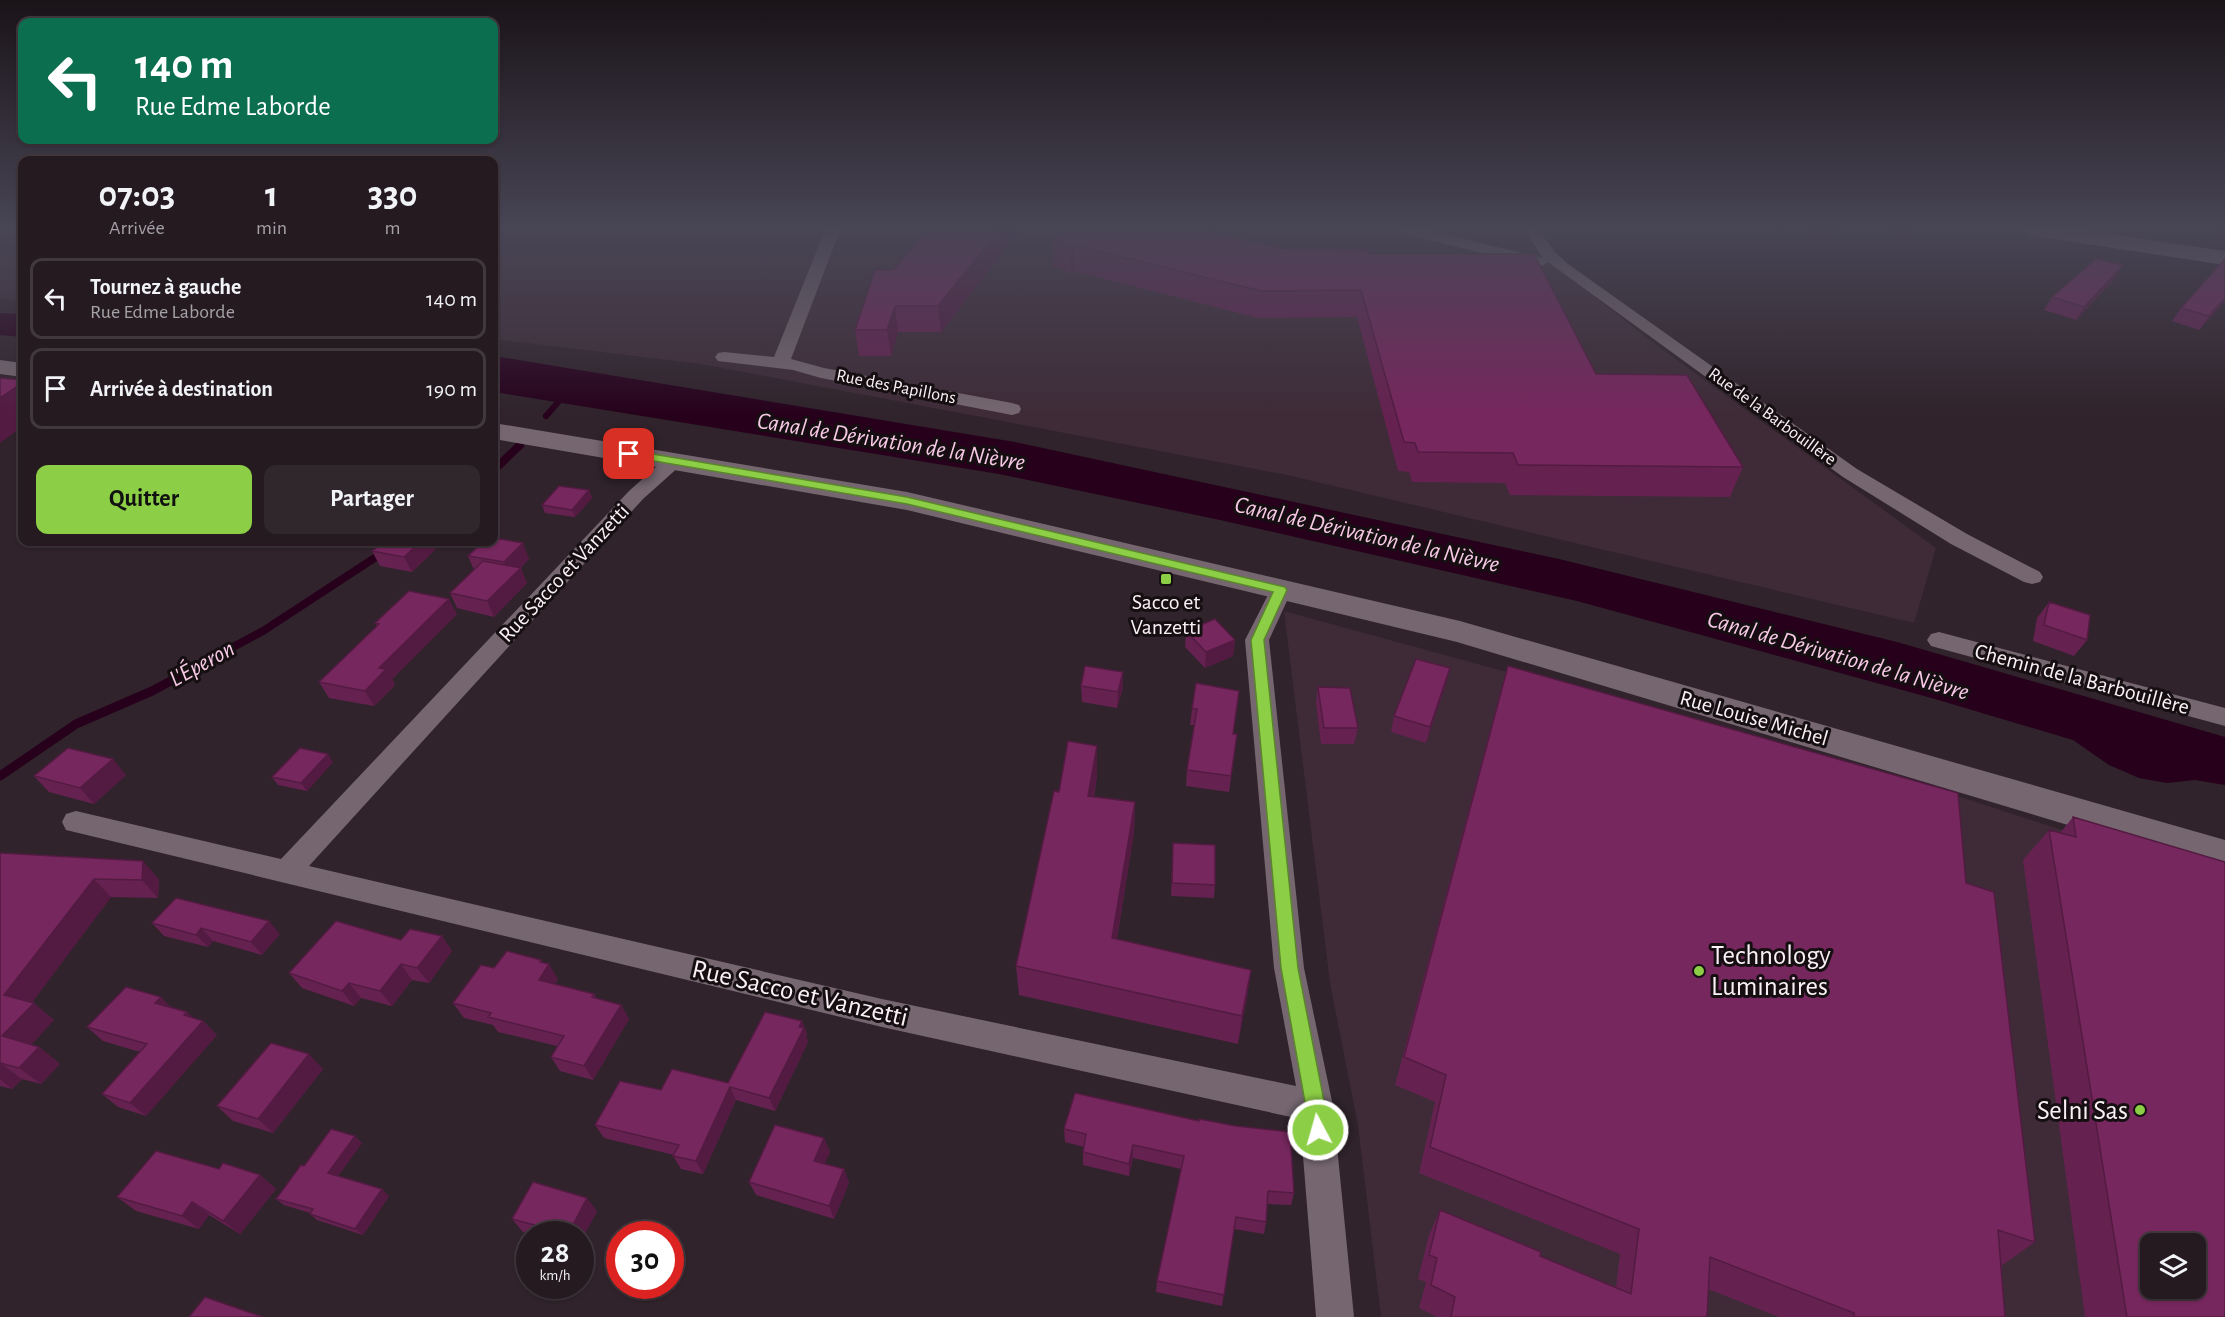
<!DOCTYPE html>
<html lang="fr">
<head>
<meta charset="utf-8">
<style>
  body { margin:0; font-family:"Alegreya Sans",sans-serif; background:#30272d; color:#f1f3f6; height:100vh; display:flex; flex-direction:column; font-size:22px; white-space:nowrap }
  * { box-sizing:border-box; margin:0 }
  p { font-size:20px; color:#a3a1a5 }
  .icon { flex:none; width:33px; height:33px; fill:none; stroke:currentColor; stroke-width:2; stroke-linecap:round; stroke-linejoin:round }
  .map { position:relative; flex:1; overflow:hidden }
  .panel { position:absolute; left:18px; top:156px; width:480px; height:390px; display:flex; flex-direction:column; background:#241a20; border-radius:12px; box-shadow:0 2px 4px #0004,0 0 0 2px #41383e }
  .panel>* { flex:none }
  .hud { position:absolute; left:18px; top:18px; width:480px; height:126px; border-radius:12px; box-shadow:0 2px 4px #0004,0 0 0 2px #41383e; background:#0b6e4f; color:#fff; overflow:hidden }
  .tools { position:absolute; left:2140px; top:1233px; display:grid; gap:12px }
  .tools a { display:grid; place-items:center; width:66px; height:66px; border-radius:12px; background:#241a20; box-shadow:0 2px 4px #0004,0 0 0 2px #41383e; font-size:30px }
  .speed { position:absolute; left:516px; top:1221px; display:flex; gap:12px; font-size:30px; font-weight:700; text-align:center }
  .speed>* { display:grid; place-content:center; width:78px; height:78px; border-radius:50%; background:#241a20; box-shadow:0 2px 4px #0004,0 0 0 2px #41383e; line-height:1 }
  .speed small { font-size:15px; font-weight:400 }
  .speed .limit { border:9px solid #d22; background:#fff; color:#111 }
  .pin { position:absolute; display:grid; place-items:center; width:51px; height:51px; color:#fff; margin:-26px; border-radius:12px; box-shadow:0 3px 9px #0006 }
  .me { position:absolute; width:66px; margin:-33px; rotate:354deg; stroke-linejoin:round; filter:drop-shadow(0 0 4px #0008) }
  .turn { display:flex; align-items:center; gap:21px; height:126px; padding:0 18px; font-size:27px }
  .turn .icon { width:78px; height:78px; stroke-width:2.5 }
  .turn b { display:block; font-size:42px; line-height:51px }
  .eta { display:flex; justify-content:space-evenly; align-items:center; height:102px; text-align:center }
  .eta b { font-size:36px; font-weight:700; line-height:42px }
  .action { display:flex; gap:12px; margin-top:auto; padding:12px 18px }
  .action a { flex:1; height:69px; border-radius:12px; background:#8cce45; color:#111; font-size:24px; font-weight:700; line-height:69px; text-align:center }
  .action a+a { background:#30272d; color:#f1f3f6 }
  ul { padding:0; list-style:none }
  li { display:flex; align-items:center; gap:18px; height:81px; margin:0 12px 9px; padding:0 6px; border:3px solid #41383e; border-radius:12px }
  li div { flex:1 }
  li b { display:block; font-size:22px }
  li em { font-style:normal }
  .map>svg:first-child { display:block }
</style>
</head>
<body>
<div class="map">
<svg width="2225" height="1317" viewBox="0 0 2225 1317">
  <rect width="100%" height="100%" fill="#30232b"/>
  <path fill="#3e2b37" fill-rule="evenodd" d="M 0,230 L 22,230 L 22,300 L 0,299 Z
    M 494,230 L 1522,230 L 1531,245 L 1644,336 L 1936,548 L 1914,623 L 1287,475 L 701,364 L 494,339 Z
    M 1284,611 L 1948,793 L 2225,883 L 2225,1317 L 1381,1317 L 1358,1125 L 1330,983 ZM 2151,1244 L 2196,1244 L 2196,1288 L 2151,1288 Z"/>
  <path fill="#27011c" d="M 0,313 L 22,314 L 22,337 L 0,335 Z
    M 494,356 L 1015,442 L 1559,559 L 1897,642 L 2225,737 L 2225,785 L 2195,780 L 2167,783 L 2139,778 L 2109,765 L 2073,740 L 1935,699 L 1577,601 L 1220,520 L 999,474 L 494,392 Z"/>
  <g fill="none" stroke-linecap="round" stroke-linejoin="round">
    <path stroke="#27011c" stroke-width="6" d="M 546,416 L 560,400 L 562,394"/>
    <path stroke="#27011c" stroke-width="8" d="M 494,470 L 520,445
      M 220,654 L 263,631 L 399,542"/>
    <path stroke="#27011c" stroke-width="9" d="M 0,776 L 76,724 L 152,691 L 223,653"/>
    <path fill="#75666f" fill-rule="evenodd" d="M 825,230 L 840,230 L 791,359 L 824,368 L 1012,403 L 1019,405 L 1021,409 L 1019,413 L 1012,415 L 821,378 L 793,370 L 718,361 L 715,357 L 718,353 L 724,352 L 774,357 Z
      M 1398,230 L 1426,230 L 1543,258 L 1524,230 L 1539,230 L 1555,252 L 1568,264 L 1857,469 L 1967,534 L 2040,572 L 2043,577 L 2040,582 L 2032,584 L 2024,582 L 1951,544 L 1843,477 L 1548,262 L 1540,267 L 1400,233 Z
      M 674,455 L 681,457 L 684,461 L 681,465 L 643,499 L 309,866 L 882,999 L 1296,1086 L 1274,968 L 1245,640 L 1273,585 L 1281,583 L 1289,585 L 1292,590 L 1269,640 L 1304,968 L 1333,1106 L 1354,1317 L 1316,1317 L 1300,1119 L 882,1027 L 66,830 L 62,822 L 66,814 L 76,811 L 281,859 L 629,491 L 667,457 Z
      M 1939,632 L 2225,708 L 2225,726 L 1931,646 L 1927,640 L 1931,634 Z"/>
    <path fill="#75666f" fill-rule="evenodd" d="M 2024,230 L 2080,230 L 2225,251 L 2225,265 L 2034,236 L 2027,234 Z
      M 0,360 L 22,363 L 22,377 L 0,374 Z
      M 494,423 L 907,492 L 1460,621 L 2225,840 L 2225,872 L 1457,642 L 907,510 L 494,439 Z"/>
  </g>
  <path fill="#652251" d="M 928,230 L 1020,230 L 941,332 L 898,332 L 891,356 L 859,356 L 855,330 L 893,270 Z
    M 1805,230 L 1840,230 L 1819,237 Z
    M 1885,230 L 1915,230 L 1909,236 L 1894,231 L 1890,233 Z
    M 2213,230 L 2225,230 L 2225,235 Z
    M 1053,240 L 1286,249 L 1370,254 L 1596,374 L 1743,467 L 1730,497 L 1510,495 L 1505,483 L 1412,482 L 1409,472 L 1398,471 L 1357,317 L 1258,318 L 1074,271 L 1071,273 L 1053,266 Z
    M 2123,265 L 2115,279 L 2076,320 L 2044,310 L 2052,297 Z
    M 2225,301 L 2199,330 L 2172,321 L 2181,308 Z
    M 589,490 L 592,498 L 575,517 L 545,513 L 542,505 Z
    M 443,542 L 412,572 L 380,566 L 372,551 Z
    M 468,556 L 529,559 L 520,568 L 527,583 L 494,617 L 457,608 L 450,593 L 474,570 Z
    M 2049,602 L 2087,640 L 2074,656 L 2033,641 L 2037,618 Z
    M 457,614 L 392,679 L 395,685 L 374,706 L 329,698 L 319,682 L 377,626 L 375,623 Z
    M 1186,631 L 1235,640 L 1233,656 L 1205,668 L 1185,647 Z
    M 1508,666 L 1966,883 L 2035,1242 L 2001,1266 L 2005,1317 L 1779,1317 L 1708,1289 L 1707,1317 L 1437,1317 L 1419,1308 L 1426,1282 L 1418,1279 L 1429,1235 L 1440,1210 L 1540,1256 L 1616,1287 L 1620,1254 L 1419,1173 L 1435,1102 L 1395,1085 L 1499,697 Z
    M 1450,668 L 1446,684 L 1426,743 L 1391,732 L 1394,716 Z
    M 1123,672 L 1123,688 L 1117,708 L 1082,702 L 1081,686 Z
    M 1196,683 L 1234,734 L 1237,734 L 1229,792 L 1186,786 L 1187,770 L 1195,725 L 1190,725 L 1192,709 Z
    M 1318,687 L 1358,728 L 1354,744 L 1321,744 L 1316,703 Z
    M 1097,746 L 1097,776 L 1094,797 L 1135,802 L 1134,832 L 1117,939 L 1251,970 L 1238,1044 L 1019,995 L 1016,966 L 1059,792 Z
    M 333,762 L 307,791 L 278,785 L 272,777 Z
    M 126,775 L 94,804 L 49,792 L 34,776 Z
    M 2073,817 L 2225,1317 L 2085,1317 L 2023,860 L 2049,830 L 2060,833 Z
    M 1173,843 L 1215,885 L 1214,898 L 1171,896 Z
    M 0,853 L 159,879 L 158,898 L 111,897 L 32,1002 L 54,1020 L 31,1044 L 39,1047 L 60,1064 L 41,1084 L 22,1079 L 12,1089 L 0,1086 Z
    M 152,923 L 280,934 L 262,955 L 213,941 L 208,947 L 164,936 Z
    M 442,936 L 452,951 L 429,983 L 412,980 L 392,1006 L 361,998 L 354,1006 L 302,988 L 289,973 L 401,940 Z
    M 541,960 L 558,979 L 555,984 L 594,994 L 596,998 L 621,1005 L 629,1019 L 593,1080 L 560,1071 L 551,1057 L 557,1046 L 498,1032 L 493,1025 L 464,1018 L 453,1003 L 494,968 Z
    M 172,1008 L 187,1012 L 193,1018 L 203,1021 L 217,1035 L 146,1116 L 118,1107 L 102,1094 L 140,1052 L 103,1041 L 87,1027 Z
    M 802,1021 L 807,1034 L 806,1036 L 808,1042 L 775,1111 L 736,1100 L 703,1174 L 681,1169 L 673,1156 L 674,1155 L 604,1138 L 595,1125 L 728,1083 Z
    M 323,1069 L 273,1133 L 233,1121 L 217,1106 Z
    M 1075,1093 L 1294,1193 L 1291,1205 L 1267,1204 L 1266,1222 L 1264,1234 L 1234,1229 L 1222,1306 L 1156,1292 L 1157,1281 L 1181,1169 L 1133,1158 L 1129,1176 L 1083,1165 L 1083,1152 L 1084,1147 L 1065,1142 L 1064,1129 Z
    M 824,1138 L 830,1152 L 824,1164 L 844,1169 L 849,1183 L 834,1219 L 756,1195 L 749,1182 Z
    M 362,1143 L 338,1176 L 389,1196 L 363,1235 L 317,1220 L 310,1214 L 310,1213 L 284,1205 L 276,1199 L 304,1166 Z
    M 219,1169 L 260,1175 L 276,1189 L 240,1234 L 209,1215 L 199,1229 L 136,1211 L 117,1197 Z
    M 597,1211 L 580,1243 L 580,1234 L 531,1234 L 523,1232 L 512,1219 Z"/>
  <path fill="#531b42" d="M 999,230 L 1020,230 L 941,332 L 938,306 Z
    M 1822,230 L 1840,230 L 1819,237 Z
    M 1073,245 L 1074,271 L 1071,273 L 1071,246 Z
    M 2123,265 L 2115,279 L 2076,320 L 2084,307 Z
    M 2225,298 L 2225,301 L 2199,330 L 2209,316 Z
    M 895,306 L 898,332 L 891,356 L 887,330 Z
    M 22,383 L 22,427 L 0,443 L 0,398 Z
    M 589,490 L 592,498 L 575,517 L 572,510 Z
    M 420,542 L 443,542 L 412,572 L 404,557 Z
    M 523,543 L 529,559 L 511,578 L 504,562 Z
    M 521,568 L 527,583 L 494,617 L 487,601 Z
    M 449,599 L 457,614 L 392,679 L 395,685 L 374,706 L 365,691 L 379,668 Z
    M 1235,640 L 1233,656 L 1205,668 L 1206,652 Z
    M 1450,668 L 1446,684 L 1426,743 L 1430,727 Z
    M 1123,672 L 1123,688 L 1117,708 L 1118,692 Z
    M 1097,746 L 1097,776 L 1088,826 L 1088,796 Z
    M 328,754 L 333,762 L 307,791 L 301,783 Z
    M 113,759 L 126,775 L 94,804 L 80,788 Z
    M 1135,802 L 1134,832 L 1112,968 L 1112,938 Z
    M 143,861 L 159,879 L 158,898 L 142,880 Z
    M 94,879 L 111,897 L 25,1012 L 4,995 Z
    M 269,921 L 280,934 L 262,955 L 251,942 Z
    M 201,928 L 213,941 L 208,947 L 196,935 Z
    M 442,936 L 452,951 L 429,983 L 417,968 Z
    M 541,960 L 547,969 L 549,964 L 558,979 L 548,995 L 539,980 L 540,962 Z
    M 401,964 L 412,980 L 392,1006 L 380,991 Z
    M 1251,970 L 1247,999 L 1238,1044 L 1242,1016 Z
    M 349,983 L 361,998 L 354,1006 L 342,991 Z
    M 161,997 L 175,1011 L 155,1003 Z
    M 34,1003 L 54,1020 L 24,1053 L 2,1036 Z
    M 621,1005 L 629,1019 L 593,1080 L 584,1066 Z
    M 187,1012 L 200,1024 L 203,1021 L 217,1035 L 146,1116 L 130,1103 Z
    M 802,1021 L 807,1034 L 806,1036 L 808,1042 L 775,1111 L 769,1098 Z
    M 39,1047 L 60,1064 L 41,1084 L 19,1068 Z
    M 309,1054 L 323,1069 L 273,1133 L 258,1119 Z
    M 0,1063 L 22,1079 L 12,1089 L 0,1079 Z
    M 730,1087 L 736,1100 L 703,1174 L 696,1161 Z
    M 355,1136 L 362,1143 L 335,1180 L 328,1173 Z
    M 824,1138 L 830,1152 L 820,1175 L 814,1161 Z
    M 1133,1145 L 1133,1158 L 1129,1176 L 1129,1164 Z
    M 844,1169 L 849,1183 L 834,1219 L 829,1206 Z
    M 260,1175 L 276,1189 L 240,1234 L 223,1221 Z
    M 382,1189 L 389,1196 L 363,1235 L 355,1229 Z
    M 587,1198 L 597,1211 L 580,1243 L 580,1234 L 568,1234 Z
    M 192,1202 L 209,1215 L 199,1229 L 182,1216 Z"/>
  <path fill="#76275e" stroke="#531b42" stroke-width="1.5" fill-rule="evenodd" d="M 928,230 L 999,230 L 938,306 L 895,306 L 887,330 L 855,330 L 875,270 L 893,270 Z
    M 1064,230 L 1207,230 L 1286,249 L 1369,250 L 1370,254 L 1534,254 L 1596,374 L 1687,375 L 1743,467 L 1518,465 L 1513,453 L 1418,452 L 1415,443 L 1404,442 L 1361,290 L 1261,291 L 1073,245 L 1071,246 L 1053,240 Z
    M 2096,259 L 2123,265 L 2084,307 L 2052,297 Z
    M 2225,259 L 2225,298 L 2209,316 L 2181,308 Z
    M 0,378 L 22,380 L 22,383 L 0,398 Z
    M 559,486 L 589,490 L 572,510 L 542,505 Z
    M 494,538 L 523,543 L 504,562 L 468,556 L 483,542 L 494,542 Z
    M 384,542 L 420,542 L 404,557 L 372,551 Z
    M 483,561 L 521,568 L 487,601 L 450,593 Z
    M 409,591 L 449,599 L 379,668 L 386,669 L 365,691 L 319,682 L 379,624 L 375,623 Z
    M 2049,602 L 2090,615 L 2087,640 L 2044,625 Z
    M 1215,619 L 1235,640 L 1206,652 L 1186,631 Z
    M 1416,659 L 1450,668 L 1430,727 L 1394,716 Z
    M 1085,666 L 1123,672 L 1118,692 L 1081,686 Z
    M 1508,666 L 1958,793 L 1966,883 L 1994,892 L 2035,1242 L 1998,1230 L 2005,1317 L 1854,1317 L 1854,1313 L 1710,1257 L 1707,1317 L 1451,1317 L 1455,1297 L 1431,1285 L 1437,1258 L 1429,1255 L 1440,1210 L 1541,1252 L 1540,1256 L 1631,1294 L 1639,1229 L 1430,1147 L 1446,1075 L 1404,1057 Z
    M 1196,683 L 1239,691 L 1233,734 L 1237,734 L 1231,776 L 1187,770 L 1197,709 L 1192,709 Z
    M 1318,687 L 1350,688 L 1358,728 L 1324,728 Z
    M 1068,741 L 1097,746 L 1088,796 L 1135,802 L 1112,938 L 1251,970 L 1242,1016 L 1016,966 L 1054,791 L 1059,792 Z
    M 68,748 L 113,759 L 80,788 L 34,776 Z
    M 300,748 L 328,754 L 301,783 L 272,777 Z
    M 2073,817 L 2225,862 L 2225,1317 L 2127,1317 L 2049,830 L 2076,837 ZM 2151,1244 L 2196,1244 L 2196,1288 L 2151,1288 Z
    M 1173,843 L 1215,845 L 1215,885 L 1172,883 Z
    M 0,853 L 143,861 L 142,880 L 94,879 L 4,995 L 34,1003 L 2,1036 L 39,1047 L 19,1068 L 0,1063 Z
    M 176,898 L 269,921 L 251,942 L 201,928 L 196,935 L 152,923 Z
    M 336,921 L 401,940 L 410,929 L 442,936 L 417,968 L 401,964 L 380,991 L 349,983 L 342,991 L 289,973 Z
    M 507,951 L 541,960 L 540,962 L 549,964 L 539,980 L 594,994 L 592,997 L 621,1005 L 584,1066 L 551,1057 L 564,1036 L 488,1017 L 491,1013 L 453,1003 L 481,965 L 494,968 Z
    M 126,987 L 161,997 L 155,1003 L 187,1012 L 184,1015 L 203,1021 L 130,1103 L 102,1094 L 147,1044 L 87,1027 Z
    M 765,1012 L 802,1021 L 799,1027 L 804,1028 L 769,1098 L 730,1087 L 696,1161 L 673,1156 L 679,1145 L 595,1125 L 620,1081 L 661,1090 L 672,1069 L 728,1083 Z
    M 271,1043 L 309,1054 L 258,1119 L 217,1106 Z
    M 1075,1093 L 1199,1121 L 1199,1119 L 1236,1126 L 1290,1132 L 1294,1193 L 1268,1191 L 1266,1222 L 1236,1217 L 1224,1295 L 1157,1281 L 1184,1156 L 1133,1145 L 1129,1164 L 1083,1152 L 1086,1134 L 1064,1129 Z
    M 775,1125 L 824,1138 L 814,1161 L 844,1169 L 829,1206 L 749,1182 Z
    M 331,1129 L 355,1136 L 328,1173 L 382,1189 L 355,1229 L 310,1214 L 313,1209 L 276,1199 L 301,1165 L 304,1166 Z
    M 156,1151 L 219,1169 L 223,1163 L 260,1175 L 223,1221 L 192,1202 L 182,1216 L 117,1197 Z
    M 533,1182 L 587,1198 L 568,1234 L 512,1219 Z
    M 205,1297 L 263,1317 L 189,1317 Z"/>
  <linearGradient id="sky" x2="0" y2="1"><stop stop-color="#1a1318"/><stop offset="0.55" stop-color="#484555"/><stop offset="1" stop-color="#484555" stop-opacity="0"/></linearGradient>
  <rect width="2225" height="415" fill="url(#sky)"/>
  <path fill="#8cce45" stroke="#5b862d" stroke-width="1.5" d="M 629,450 L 907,497 L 1285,587 L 1287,590 L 1264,640 L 1298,968 L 1325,1106 L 1328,1130 L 1325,1136 L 1318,1139 L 1311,1136 L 1281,968 L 1251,640 L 1273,592 L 907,504 L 625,456 L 623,454 Z"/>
  <g fill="#8cce45" stroke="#150f12" stroke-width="2">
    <rect x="1160" y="573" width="12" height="12" rx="3"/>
    <circle cx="1699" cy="971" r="6"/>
    <circle cx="2140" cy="1110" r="6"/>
  </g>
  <g text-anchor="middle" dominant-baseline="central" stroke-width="6" stroke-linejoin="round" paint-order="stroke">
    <g font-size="18" fill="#faf1f6" stroke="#150f12">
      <text transform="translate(896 387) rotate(11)">Rue des Papillons</text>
      <text transform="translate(1772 417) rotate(36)">Rue de la Barbouillère</text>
    </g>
    <g font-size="22" fill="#faf1f6" stroke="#150f12">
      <text transform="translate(564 573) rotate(-47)">Rue Sacco et Vanzetti</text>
      <text transform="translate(2082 679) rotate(15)">Chemin de la Barbouillère</text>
      <text transform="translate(1754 718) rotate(16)">Rue Louise Michel</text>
    </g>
    <g font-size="22" fill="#faf1f6" stroke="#150f12">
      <text x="1166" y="602">Sacco et<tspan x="1166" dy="25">Vanzetti</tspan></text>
    </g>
    <g font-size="24" font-style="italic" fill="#f8c9e5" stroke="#150f12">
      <text transform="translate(891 442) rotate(9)">Canal de Dérivation de la Nièvre</text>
      <text transform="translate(1367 535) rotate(13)">Canal de Dérivation de la Nièvre</text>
      <text transform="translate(1838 656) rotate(16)">Canal de Dérivation de la Nièvre</text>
      <text transform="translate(202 664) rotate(-29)">L'Éperon</text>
    </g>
    <g font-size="27" fill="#faf1f6" stroke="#150f12" text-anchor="start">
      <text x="1711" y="955">Technology<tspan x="1711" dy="31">Luminaires</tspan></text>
      <text x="2128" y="1110" text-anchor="end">Selni Sas</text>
    </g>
    <g font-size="27" fill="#faf1f6" stroke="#150f12">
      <text transform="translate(800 993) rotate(13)">Rue Sacco et Vanzetti</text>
    </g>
  </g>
</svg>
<div class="tools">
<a><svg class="icon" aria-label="layers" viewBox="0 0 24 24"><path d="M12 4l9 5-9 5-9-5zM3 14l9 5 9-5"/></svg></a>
</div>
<div class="speed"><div>28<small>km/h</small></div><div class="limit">30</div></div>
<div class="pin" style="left:629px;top:454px;background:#d93025"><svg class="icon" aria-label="arrive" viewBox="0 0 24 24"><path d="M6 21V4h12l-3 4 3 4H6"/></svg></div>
<svg class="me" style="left:1318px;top:1130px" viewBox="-20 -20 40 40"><circle r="17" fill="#8cce45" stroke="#fff" stroke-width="3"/><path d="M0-11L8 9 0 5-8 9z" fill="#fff"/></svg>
<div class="hud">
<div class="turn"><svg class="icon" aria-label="left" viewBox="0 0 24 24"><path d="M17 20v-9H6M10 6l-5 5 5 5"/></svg><div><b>140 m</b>Rue Edme Laborde</div></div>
</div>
<section class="panel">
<div class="eta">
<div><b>07:03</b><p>Arrivée</p></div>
<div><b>1</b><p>min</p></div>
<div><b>330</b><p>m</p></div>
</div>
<ul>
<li><svg class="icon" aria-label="left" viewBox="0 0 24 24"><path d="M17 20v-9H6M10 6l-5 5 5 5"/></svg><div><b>Tournez à gauche</b><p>Rue Edme Laborde</p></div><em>140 m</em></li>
<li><svg class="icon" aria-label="arrive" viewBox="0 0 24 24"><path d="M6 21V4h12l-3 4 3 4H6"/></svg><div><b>Arrivée à destination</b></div><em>190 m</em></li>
</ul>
<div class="action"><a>Quitter</a><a>Partager</a></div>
</section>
</div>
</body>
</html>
